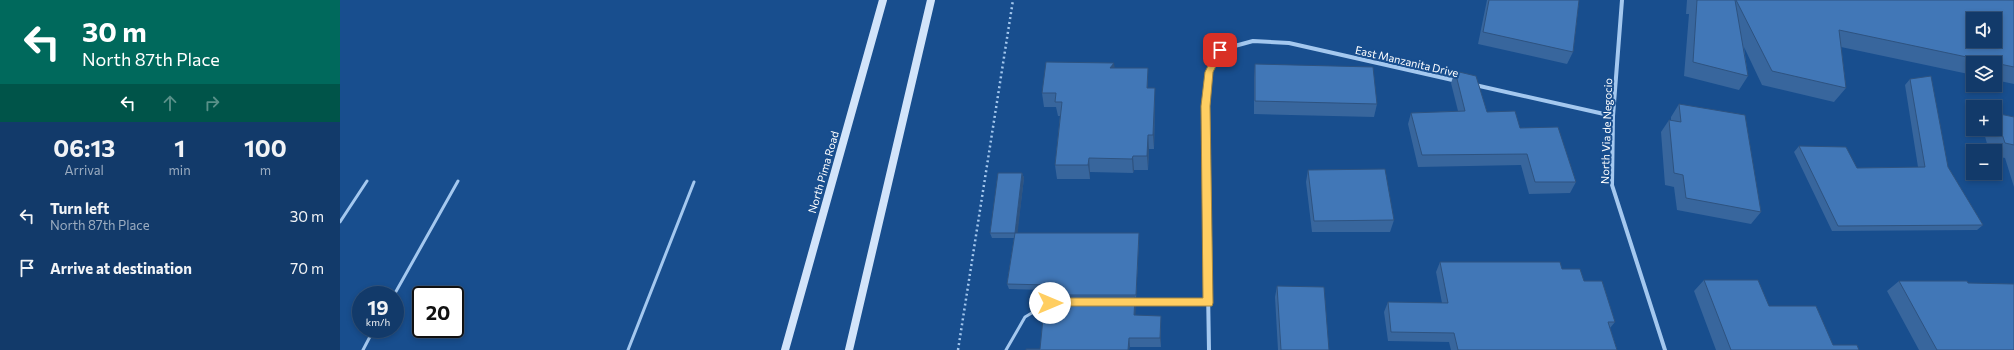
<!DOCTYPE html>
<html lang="en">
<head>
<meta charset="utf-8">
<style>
  body { margin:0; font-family:Commissioner,sans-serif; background:#1f4572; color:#f1f3f6; height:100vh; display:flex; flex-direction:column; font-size:15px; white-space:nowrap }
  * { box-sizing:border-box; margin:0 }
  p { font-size:13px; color:#9cadc1 }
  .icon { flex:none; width:22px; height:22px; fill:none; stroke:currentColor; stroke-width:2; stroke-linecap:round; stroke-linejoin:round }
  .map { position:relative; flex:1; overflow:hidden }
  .side { display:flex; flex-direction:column; background:#123a6a; width:340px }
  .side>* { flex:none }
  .hud { background:#00695c; color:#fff; overflow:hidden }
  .fabs { position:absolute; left:1626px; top:12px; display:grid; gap:8px }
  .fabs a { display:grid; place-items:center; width:36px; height:36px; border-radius:0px; background:#123a6a; box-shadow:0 2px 6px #0003,0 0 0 1px #31547e; font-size:20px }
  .speed { position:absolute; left:12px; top:286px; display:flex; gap:8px; font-size:20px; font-weight:700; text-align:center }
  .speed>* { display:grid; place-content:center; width:52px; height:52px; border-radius:50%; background:#123a6a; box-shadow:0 2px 6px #0003,0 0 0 1px #31547e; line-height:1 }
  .speed small { font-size:10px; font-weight:400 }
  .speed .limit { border:2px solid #111; border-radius:6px; background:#fff; color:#111 }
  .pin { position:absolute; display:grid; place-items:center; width:34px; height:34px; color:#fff; margin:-17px; border-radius:8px; box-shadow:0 2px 6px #0006 }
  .me { position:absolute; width:44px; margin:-22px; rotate:90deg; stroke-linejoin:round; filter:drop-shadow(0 0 3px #0008) }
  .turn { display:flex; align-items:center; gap:14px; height:84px; padding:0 16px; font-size:18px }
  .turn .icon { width:52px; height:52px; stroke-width:2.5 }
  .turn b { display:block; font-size:28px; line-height:34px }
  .lanes { display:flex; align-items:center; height:38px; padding:0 16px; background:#0003; justify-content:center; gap:20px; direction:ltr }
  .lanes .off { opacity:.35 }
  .eta { display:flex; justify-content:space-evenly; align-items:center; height:68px; text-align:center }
  .eta b { font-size:24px; font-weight:700; line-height:28px }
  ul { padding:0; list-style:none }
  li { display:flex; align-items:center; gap:12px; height:52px; padding:0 16px }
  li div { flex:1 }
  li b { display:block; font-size:15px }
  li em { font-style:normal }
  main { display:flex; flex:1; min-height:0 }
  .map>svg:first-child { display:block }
</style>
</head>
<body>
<main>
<section class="side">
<div class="hud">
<div class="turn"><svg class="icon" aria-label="left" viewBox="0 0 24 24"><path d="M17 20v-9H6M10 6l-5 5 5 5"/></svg><div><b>30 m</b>North 87th Place</div></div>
<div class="lanes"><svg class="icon" aria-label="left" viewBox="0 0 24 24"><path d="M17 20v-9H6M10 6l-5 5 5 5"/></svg><svg class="icon off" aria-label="ahead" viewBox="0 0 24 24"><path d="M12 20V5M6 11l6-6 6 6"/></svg><svg class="icon off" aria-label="right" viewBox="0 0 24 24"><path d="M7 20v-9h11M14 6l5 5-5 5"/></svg></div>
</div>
<div class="eta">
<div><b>06:13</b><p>Arrival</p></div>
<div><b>1</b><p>min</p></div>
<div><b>100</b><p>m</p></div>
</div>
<ul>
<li><svg class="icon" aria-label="left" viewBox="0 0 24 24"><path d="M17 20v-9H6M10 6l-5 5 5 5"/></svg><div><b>Turn left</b><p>North 87th Place</p></div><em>30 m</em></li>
<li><svg class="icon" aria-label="arrive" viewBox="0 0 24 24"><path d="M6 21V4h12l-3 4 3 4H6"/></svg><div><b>Arrive at destination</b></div><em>70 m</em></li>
</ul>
</section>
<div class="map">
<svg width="1674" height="350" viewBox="0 0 1674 350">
  <rect width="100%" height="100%" fill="#184e8e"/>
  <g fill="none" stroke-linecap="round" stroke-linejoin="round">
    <path stroke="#a4c8ef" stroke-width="2.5" stroke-dasharray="2 3" stroke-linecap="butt" d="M 618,350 L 673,0"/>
    <path stroke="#a4c8ef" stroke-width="3" d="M 0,222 L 27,181
      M 54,295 L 118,181
      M 792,303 L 868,303
      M 23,350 L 34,329
      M 288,350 L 354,182
      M 666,350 L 685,317 L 707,304"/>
    <path stroke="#a4c8ef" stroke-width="4" d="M 1282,0 L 1273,116 L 1272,185 L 1325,350
      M 1135,85 L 1273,116
      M 869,350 L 865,106 L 869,72 L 880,50 L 913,41 L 949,43 L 1117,81"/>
    <path stroke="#d2e4fa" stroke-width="8" d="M 445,350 L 543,0
      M 509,350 L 591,0"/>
  </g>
  <path fill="#38669d" d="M 1147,0 L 1239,0 L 1233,52 L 1227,64 L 1138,44 Z
    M 1347,0 L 1674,0 L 1674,84 L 1655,80 L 1655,63 L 1633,63 L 1633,75 L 1501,47 L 1506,88 L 1494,102 L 1422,85 L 1404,47 L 1408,76 L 1399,90 L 1344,76 L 1349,14 L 1346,14 Z
    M 915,64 L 1037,104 L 1034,117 L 914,114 L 914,77 Z
    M 775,68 L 808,68 L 808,88 L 815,88 L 815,102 L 814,149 L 809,149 L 808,170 L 794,170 L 793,173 L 750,172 L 750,179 L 717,179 L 715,165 L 720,116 L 718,116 L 716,107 L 704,107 L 702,93 Z
    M 1115,71 L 1147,112 L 1180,128 L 1236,182 L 1230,193 L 1189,194 L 1181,165 L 1078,167 L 1068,124 L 1071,113 L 1118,111 L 1111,83 Z
    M 1570,79 L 1608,167 L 1643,225 L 1637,230 L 1492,231 L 1454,152 L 1459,146 L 1517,168 L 1578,167 L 1565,85 Z
    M 1339,104 L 1421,212 L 1411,224 L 1337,210 L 1334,187 L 1325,185 L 1321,132 L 1329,120 L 1331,120 L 1331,117 Z
    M 1655,113 L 1674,117 L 1674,187 L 1665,158 L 1655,156 L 1655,151 L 1649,151 L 1643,129 L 1655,129 Z
    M 968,170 L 1054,220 L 1050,232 L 972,232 L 966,182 Z
    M 682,173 L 684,178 L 677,233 L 799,238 L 796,300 L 795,300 L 795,315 L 821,325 L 821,347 L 790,347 L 700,349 L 708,297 L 708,290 L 669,289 L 667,284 L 674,238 L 652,238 L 650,233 Z
    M 1100,262 L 1222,269 L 1244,281 L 1275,322 L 1270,328 L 1277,350 L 1111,350 L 1109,342 L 1048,341 L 1044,312 L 1048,302 L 1102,303 L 1096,272 Z
    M 1364,280 L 1429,306 L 1493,345 L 1519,350 L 1376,350 L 1354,291 Z
    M 1559,281 L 1674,350 L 1579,350 L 1547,291 Z
    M 937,286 L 989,350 L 938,350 L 935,297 Z"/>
  <path fill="#2e5380" d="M 774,63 L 776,77 L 770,68 Z
    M 808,68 L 808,102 L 807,88 Z
    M 815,88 L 815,102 L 814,149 L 813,135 Z
    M 808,135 L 809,149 L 808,170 L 807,156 Z
    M 793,156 L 794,170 L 793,173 L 792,159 Z
    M 749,158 L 750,172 L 750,179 L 748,165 Z
    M 682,173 L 684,178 L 677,238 L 675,233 Z
    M 799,233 L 799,238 L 796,300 L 796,295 Z
    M 795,297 L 796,306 L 795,324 L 794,315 Z
    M 821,316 L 821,347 L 820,338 Z
    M 789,338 L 790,347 L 789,350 L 788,350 Z"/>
  <path fill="#4177b7" stroke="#2e5380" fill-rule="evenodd" d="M 1149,0 L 1239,0 L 1233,52 L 1143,32 Z
    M 1357,0 L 1395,0 L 1408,76 L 1353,62 Z
    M 1396,0 L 1674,0 L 1674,67 L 1499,30 L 1506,88 L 1432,71 ZM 1633,19 L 1655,19 L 1655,41 L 1633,41 Z
    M 706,62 L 774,63 L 770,68 L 808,68 L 807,88 L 815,88 L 813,135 L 808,135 L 807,156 L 793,156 L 792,159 L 749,158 L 748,165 L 715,165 L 722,102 L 715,102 L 716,93 L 702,93 Z
    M 915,64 L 1033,67 L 1037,104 L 915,101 Z
    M 1115,71 L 1136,76 L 1147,112 L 1175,111 L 1180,128 L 1218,127 L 1236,182 L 1195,182 L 1187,154 L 1082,155 L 1071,113 L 1125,111 Z
    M 1591,76 L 1608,167 L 1643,225 L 1498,226 L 1459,146 L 1506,147 L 1517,168 L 1585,167 L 1570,79 Z
    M 1339,104 L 1405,115 L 1421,212 L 1346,198 L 1343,175 L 1334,173 L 1329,120 L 1341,122 Z
    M 1655,113 L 1674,117 L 1674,145 L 1665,143 Z
    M 1045,169 L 1054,220 L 974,221 L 968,170 Z
    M 658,173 L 682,173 L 675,233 L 650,233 Z
    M 675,233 L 799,233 L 796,295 L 707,295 L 708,285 L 667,284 Z
    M 1100,262 L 1220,262 L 1222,269 L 1240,269 L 1244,281 L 1262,281 L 1275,322 L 1268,322 L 1277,350 L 1118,350 L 1114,333 L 1051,332 L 1048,302 L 1108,303 Z
    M 1364,280 L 1418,280 L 1429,306 L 1476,306 L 1493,345 L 1517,345 L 1519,350 L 1391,350 Z
    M 1559,281 L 1627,281 L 1628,283 L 1674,284 L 1674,350 L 1597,350 Z
    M 937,286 L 984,287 L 989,350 L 941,350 Z
    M 709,297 L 795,297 L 794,315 L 821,316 L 820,338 L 789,338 L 788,350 L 686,350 L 686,349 L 700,349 L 705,299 Z"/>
  <path fill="#ffce62" stroke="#a68640" d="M 880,47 L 884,50 L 873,72 L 870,106 L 873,303 L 872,306 L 706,306 L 705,303 L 706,300 L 710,298 L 863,298 L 861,106 L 865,72 L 877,48 Z"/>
  <g text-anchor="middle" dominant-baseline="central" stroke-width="4" stroke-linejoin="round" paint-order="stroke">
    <g font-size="11" fill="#fff" stroke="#184e8e">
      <text transform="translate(1067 61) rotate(13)">East Manzanita Drive</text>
      <text transform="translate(1266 131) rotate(-88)">North Via de Negocio</text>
      <text transform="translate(483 172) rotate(-74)">North Pima Road</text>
    </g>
  </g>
</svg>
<div class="fabs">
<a><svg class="icon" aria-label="sound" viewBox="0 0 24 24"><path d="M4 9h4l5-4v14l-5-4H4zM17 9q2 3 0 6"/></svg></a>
<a><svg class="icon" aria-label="layers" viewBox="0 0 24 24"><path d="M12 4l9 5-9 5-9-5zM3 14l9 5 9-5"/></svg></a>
<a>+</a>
<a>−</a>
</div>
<div class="speed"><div>19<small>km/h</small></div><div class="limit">20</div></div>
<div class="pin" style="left:880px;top:50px;background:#d93025"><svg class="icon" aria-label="arrive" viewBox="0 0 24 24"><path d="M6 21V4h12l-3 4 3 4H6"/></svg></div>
<svg class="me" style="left:710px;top:303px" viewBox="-20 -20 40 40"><circle r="19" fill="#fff"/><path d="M0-13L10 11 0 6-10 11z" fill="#ffce62"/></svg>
</div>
</main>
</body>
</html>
